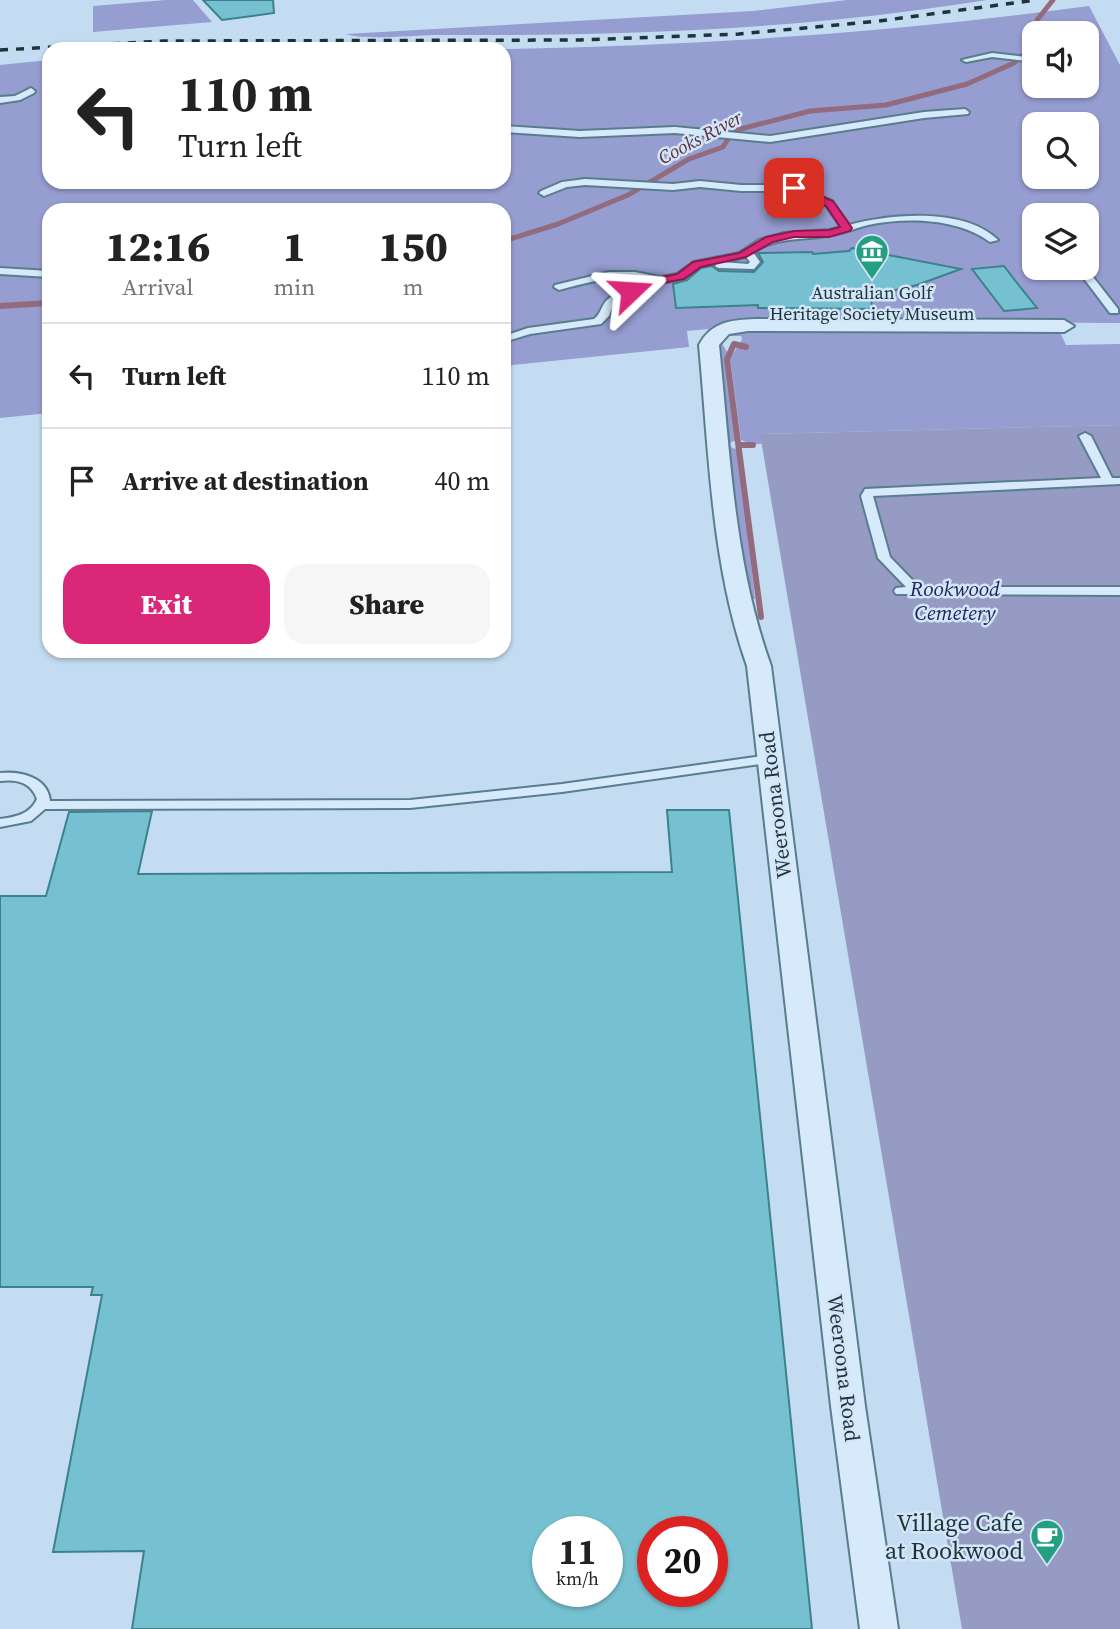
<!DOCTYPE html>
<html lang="en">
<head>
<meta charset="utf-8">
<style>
  body { margin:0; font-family:"Source Serif 4",serif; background:#f6f6f6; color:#222; height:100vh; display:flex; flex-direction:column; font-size:26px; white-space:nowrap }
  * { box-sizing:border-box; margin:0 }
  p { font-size:23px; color:#767676 }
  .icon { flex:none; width:38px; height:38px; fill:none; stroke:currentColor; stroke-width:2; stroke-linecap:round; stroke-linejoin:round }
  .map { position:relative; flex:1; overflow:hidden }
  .drawer { position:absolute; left:42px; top:203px; width:469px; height:455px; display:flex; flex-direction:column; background:#fff; border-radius:21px; box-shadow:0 2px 5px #0004 }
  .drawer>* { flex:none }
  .hud { position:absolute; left:42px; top:42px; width:469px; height:147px; border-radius:21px; box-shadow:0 2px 5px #0004; background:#fff; color:#222; overflow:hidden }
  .controls { position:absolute; left:1022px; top:21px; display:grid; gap:14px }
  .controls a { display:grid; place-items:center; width:77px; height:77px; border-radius:14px; background:#fff; box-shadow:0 2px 5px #0004; font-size:35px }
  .speed { position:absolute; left:532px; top:1516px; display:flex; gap:14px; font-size:35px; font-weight:700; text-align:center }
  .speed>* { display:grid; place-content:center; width:91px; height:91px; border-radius:50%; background:#fff; box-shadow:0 2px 5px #0004; line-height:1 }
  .speed small { font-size:18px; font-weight:400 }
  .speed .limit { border:10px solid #d22; background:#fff; color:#111 }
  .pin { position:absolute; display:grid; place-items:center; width:60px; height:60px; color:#fff; margin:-30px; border-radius:14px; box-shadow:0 4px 10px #0006 }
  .me { position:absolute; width:77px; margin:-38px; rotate:70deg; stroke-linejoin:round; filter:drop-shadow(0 0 5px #0008) }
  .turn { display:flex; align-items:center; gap:24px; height:147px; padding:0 21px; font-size:32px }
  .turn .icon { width:91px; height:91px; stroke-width:2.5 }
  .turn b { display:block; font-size:49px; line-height:60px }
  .eta { display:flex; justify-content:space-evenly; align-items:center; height:119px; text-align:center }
  .eta b { font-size:42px; font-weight:800; line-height:49px }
  .primary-button { display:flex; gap:14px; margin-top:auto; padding:14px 21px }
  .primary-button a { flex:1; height:80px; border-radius:21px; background:#db2777; color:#fff; font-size:28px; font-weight:800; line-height:80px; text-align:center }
  .primary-button a+a { background:#f6f6f6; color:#222 }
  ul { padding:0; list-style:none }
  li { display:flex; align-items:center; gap:21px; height:105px; padding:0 21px; border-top:2px solid #e0e0e0 }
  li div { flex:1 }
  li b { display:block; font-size:26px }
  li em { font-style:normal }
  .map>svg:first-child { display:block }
</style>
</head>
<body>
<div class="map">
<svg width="1120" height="1629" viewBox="0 0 1120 1629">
  <rect width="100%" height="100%" fill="#c3dcf1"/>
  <path fill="#969dd0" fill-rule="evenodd" d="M 166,0 L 193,0 L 212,22 L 93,32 L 93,6 Z
    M 847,0 L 987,0 C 808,29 627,36 446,35 C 424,34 363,41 346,34 L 753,11 Z
    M 1089,6 L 1120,65 L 1120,323 L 727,321 L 709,329 L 687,331 L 689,347 L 504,366 L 504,210 L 49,210 L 49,413 L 0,418 L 0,65 L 49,60 L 49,182 L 504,182 L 504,49 C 700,46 895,32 1089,6 ZM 1034,33 L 1087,33 L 1087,86 L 1034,86 ZM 1034,124 L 1087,124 L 1087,177 L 1034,177 ZM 1034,215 L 1087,215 L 1087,268 L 1034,268 Z
    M 748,330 L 1059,330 L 1066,345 L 1120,344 L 1120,425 L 761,434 L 762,444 L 752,444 L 741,440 L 730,358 L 738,346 L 745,348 L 745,346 L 739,345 L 742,339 L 741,336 L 728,336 Z
    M 721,342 L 727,352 L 725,357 L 736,440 L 730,443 L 731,447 L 738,450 L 755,599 L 749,599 L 718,356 Z"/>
  <path fill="#969bc4" d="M 1120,425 L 1120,1629 L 962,1629 L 760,434 Z"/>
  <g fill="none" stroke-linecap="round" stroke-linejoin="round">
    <path stroke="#926b7e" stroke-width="5" d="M 1040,33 L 1037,20 L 1053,0
      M 504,241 L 558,224 L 628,195 L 689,159 L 723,147 L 733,131 L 810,111 L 886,105 L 967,84 L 1014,63 L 1034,45"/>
    <path stroke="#926b7e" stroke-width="6" d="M 0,306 L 49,303
      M 746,347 L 734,344 L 727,359 L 761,617
      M 739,445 L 753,445"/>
  </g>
  <path fill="#76c1d1" stroke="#3d818d" stroke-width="2" fill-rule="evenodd" d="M 203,0 L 273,0 L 274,13 L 222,20 Z
    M 852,248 L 961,269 L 917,285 L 870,296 L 873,309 L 758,308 L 758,305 L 676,308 L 673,284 L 687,280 L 701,268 L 712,266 L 719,271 L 754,272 L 763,262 L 758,253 L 812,252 L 813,254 L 849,251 Z
    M 1004,266 L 1017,283 L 1037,308 L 1004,311 L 972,269 Z
    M 667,810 L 729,810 L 812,1629 L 132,1629 L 144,1551 L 53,1552 L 102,1295 L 91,1295 L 93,1287 L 0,1287 L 0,896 L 46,896 L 69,812 L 152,811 L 138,874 L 672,872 ZM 548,1531 L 607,1531 L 607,1591 L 548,1591 ZM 653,1531 L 712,1531 L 712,1591 L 653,1591 Z"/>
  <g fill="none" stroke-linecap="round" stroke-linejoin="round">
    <defs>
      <path id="service" d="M 1065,23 L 1065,33 L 1057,33 L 1046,26 L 1050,24 Z
        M 992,53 L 1034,58 L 1034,62 L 992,57 L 966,62 L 962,60 Z
        M 31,88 L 35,91 L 34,93 L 20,100 L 0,103 L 0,97 L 15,96 Z
        M 965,109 L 969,112 L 968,114 L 924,118 L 770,142 L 675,133 L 580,137 L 504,132 L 504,126 L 580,131 L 675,127 L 770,136 L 924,112 Z
        M 818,170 L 821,171 L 821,175 L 803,188 L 832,201 L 849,225 C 891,214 964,207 998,240 L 990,242 C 957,218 907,217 868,225 C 856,228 844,233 831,235 C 803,241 778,236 753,252 L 760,262 L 754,269 L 719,268 L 716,267 L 715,263 L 700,266 L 683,279 L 662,283 L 623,298 L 613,305 L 609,316 L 601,324 L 530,334 L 504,342 L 504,336 L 528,328 L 594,319 C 601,314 601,306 607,300 C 618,290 636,286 650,280 C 619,273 589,282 559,290 L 554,287 L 555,285 L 609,272 L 635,272 L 660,277 L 677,274 L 694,262 L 739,253 L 759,240 L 784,233 L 829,230 L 841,227 L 826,205 L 793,191 L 741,191 L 700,187 L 673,190 L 585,185 L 567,187 L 544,196 L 539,193 L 541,191 L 562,182 L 585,179 L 673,184 L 700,181 L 741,185 L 795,185 ZM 746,257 L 750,262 L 748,264 L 721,262 Z
        M 0,268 L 49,271 L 49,277 L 0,274 Z
        M 1076,268 L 1086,268 L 1118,309 L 1118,313 L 1110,313 Z
        M 1085,433 L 1091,436 L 1112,478 L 1120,478 L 1120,484 L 873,496 L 890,557 L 919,587 L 1120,587 L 1120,595 L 896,594 L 894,591 L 896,588 L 906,587 L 878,558 L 861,496 L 865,489 L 1101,478 L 1079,436 Z
        M 770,755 L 777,759 L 775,762 L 562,792 L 410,808 L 45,809 L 31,821 L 0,827 L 0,819 C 16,817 30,814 37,799 C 31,782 17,779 0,781 L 0,773 C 21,771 48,777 50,801 L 410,800 L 562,784 Z"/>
      <path id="minor" d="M 755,319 L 1064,320 L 1074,326 L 1064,332 L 748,331 L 729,334 L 719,345 C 730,452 734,564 771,666 L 865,1406 L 898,1629 L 860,1629 L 831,1406 L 747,666 C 711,564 709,452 699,345 C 711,322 731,320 755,319 Z"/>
    </defs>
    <use href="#service" stroke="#587d8c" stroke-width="4"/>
    <use href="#minor" stroke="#587d8c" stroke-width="4"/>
    <use href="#service" fill="#d7eafb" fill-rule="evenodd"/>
    <use href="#minor" fill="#d7eafb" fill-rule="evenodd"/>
    <path stroke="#1d343b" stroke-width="3.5" stroke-dasharray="8 8" stroke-linecap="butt" d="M 0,50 L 164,41 L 580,40 L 739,34 L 879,21 L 1036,0"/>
  </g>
  <path fill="#db2777" stroke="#8e194d" stroke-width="2" d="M 794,185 L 833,201 L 852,228 L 850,231 L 829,237 L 794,237 L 773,242 L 746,257 L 701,267 L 684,279 L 662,283 L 631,295 L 626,291 L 656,278 L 677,274 L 693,262 L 739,253 L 766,237 L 794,231 L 829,230 L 840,227 L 826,206 L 790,191 L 788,188 Z"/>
  <defs>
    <symbol id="museum-pin" viewBox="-11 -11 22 30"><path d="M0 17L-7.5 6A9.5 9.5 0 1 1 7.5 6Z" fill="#249f81" stroke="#d3e6f8"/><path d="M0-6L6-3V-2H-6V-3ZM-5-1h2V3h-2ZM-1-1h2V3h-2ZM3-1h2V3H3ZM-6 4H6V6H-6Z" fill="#fff"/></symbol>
    <symbol id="cafe-pin" viewBox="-11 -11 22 30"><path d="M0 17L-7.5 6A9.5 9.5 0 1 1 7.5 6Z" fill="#249f81" stroke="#d3e6f8"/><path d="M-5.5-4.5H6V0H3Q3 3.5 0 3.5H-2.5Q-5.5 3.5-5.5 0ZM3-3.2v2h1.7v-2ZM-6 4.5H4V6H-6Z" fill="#fff"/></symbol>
  </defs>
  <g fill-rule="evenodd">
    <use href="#museum-pin" x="853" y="232" width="38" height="52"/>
    <use href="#cafe-pin" x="1028" y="1517" width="38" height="52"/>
  </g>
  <g text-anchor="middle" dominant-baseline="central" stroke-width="5" stroke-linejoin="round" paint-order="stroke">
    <g font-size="18" fill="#1d343b" stroke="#d3e6f8">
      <text x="872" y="292">Australian Golf<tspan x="872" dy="21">Heritage Society Museum</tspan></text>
    </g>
    <g font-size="19" font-style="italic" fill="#5c2c3a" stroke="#d3e6f8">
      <text transform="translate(700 137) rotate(-28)">Cooks River</text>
    </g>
    <g font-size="21" font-style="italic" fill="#232359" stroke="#d3e6f8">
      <text x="955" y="588">Rookwood<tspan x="955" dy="24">Cemetery</tspan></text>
    </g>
    <g font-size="21" fill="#1d343b" stroke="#d3e6f8">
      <text transform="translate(775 805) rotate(-97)">Weeroona Road</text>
      <text transform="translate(844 1368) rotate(83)">Weeroona Road</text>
    </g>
    <g font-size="24" fill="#1d343b" stroke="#d3e6f8" text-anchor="end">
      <text x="1023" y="1522">Village Cafe<tspan x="1023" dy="28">at Rookwood</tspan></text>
    </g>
  </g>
</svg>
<div class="controls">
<a><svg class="icon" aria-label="sound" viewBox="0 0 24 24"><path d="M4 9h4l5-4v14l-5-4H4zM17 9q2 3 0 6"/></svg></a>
<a><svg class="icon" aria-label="search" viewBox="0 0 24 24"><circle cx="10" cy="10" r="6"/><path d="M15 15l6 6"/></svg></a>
<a><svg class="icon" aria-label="layers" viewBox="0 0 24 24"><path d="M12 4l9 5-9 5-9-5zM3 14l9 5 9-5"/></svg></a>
</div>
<div class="speed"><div>11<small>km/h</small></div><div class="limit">20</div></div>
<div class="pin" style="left:794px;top:188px;background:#d93025"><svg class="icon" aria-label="arrive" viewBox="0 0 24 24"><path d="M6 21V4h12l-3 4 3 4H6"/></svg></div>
<svg class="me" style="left:631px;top:291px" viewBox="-20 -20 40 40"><path d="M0-17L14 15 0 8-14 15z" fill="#db2777" stroke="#fff" stroke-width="4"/></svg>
<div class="hud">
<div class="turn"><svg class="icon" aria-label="left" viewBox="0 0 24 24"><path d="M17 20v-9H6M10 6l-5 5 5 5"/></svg><div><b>110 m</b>Turn left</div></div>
</div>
<section class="drawer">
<div class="eta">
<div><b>12:16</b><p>Arrival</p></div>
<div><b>1</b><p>min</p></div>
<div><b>150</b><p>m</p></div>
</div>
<ul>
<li><svg class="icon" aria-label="left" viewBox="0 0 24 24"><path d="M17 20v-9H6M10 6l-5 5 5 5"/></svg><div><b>Turn left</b></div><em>110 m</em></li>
<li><svg class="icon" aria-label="arrive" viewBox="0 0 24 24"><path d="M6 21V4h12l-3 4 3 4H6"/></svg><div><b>Arrive at destination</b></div><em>40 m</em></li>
</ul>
<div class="primary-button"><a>Exit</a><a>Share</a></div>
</section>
</div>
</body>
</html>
